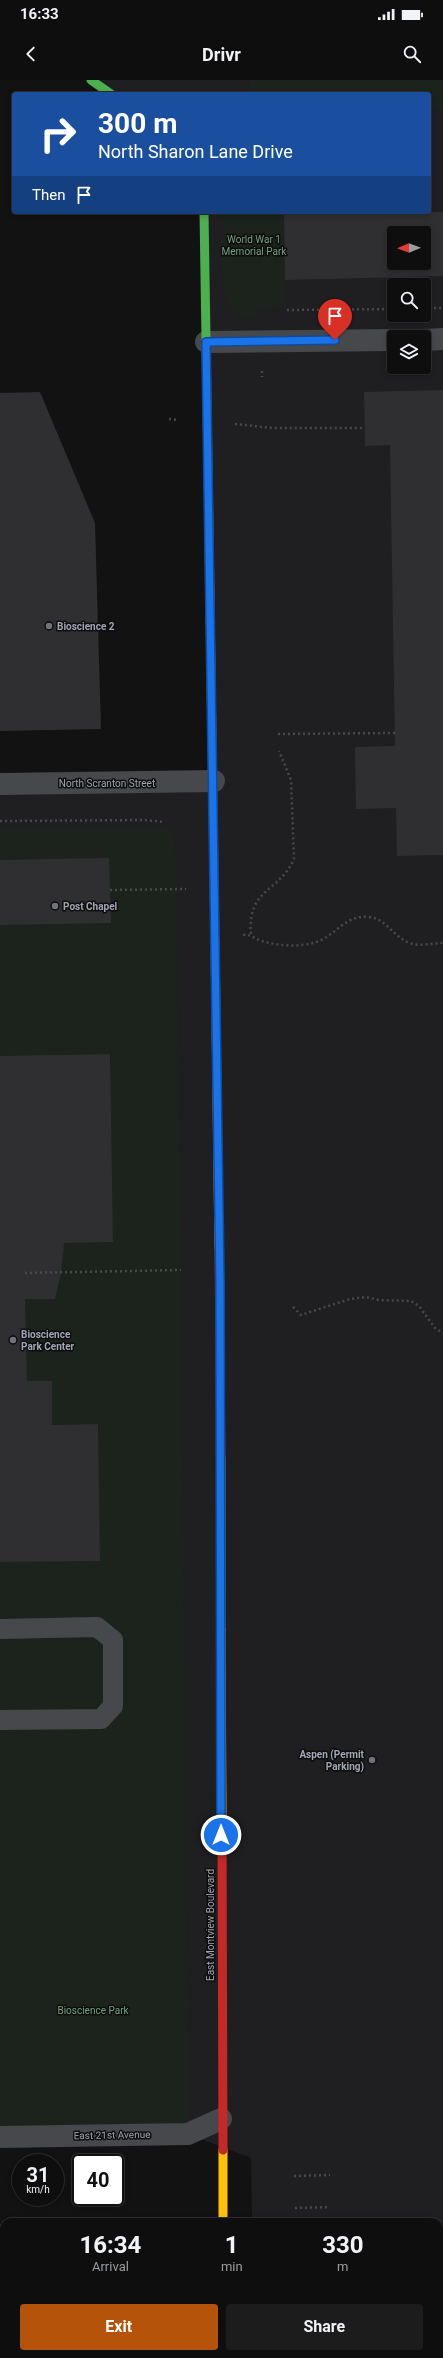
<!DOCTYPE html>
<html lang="en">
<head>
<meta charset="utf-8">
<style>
  body { margin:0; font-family:Roboto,sans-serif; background:#1c1c1c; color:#f1f3f6; height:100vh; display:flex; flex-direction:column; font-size:15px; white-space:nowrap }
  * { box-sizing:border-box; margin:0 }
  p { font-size:13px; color:#9b9c9e }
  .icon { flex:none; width:22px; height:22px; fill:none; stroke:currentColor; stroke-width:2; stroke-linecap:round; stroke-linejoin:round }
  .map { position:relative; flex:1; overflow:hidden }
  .side { position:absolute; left:0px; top:2138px; width:443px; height:140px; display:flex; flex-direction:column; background:#0e0e0e; border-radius:12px 12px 0 0; box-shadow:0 2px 6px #0003,0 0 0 1px #2e2e2e }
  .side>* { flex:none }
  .hud { position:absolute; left:12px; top:12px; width:419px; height:122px; border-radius:4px; box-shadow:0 2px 6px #0003,0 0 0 1px #2e2e2e; background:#1a4fa0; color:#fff; overflow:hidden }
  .needle { width:26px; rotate:269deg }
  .tools { position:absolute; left:387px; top:146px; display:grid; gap:8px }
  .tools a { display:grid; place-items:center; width:44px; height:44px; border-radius:4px; background:#0e0e0e; box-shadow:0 2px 6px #0003,0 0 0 1px #2e2e2e; font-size:20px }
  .speed { position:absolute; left:12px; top:2074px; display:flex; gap:8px; font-size:20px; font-weight:700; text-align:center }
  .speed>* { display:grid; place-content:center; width:52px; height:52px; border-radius:50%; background:#0e0e0e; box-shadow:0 2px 6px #0003,0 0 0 1px #2e2e2e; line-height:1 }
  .speed small { font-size:10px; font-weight:400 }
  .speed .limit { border:2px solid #111; border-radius:6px; background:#fff; color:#111 }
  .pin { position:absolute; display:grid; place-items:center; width:34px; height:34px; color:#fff; margin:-41px -17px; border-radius:50% 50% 50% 0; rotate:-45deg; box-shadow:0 0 4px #0007 }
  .pin .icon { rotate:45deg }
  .me { position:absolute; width:44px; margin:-22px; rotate:0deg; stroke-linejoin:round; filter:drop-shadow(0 0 3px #0008) }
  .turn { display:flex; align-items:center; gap:14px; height:84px; padding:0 20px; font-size:18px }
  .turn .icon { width:52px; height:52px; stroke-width:2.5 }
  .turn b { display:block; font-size:28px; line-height:34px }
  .then { display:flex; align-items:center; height:38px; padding:0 20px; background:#0003; gap:8px; font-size:15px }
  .eta { display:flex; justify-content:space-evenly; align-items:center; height:68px; text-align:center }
  .eta b { font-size:24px; font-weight:700; line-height:28px }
  .cta { display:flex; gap:8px; margin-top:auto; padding:8px 20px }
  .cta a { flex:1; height:46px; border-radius:4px; background:#b45309; color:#fff; font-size:16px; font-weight:700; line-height:46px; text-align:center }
  .cta a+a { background:#1c1c1c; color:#f1f3f6 }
  .status { display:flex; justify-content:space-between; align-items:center; height:28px; padding:0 20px; background:#0e0e0e; direction:ltr }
  .status svg { height:11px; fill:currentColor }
  header { display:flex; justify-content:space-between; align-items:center; height:52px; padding:0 20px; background:#0e0e0e; font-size:18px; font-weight:700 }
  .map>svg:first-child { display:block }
</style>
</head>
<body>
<div class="status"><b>16:33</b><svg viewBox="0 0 49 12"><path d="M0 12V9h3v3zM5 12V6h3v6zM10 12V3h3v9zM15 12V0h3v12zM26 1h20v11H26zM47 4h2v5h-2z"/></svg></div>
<header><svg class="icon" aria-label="back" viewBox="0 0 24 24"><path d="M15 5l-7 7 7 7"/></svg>Drivr<svg class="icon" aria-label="search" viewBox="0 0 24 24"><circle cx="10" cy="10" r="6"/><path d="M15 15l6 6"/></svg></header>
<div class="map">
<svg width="443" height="2278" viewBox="0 0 443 2278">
  <rect width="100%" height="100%" fill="#121213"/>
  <path fill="#1f1f21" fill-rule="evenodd" d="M 91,0 L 443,0 L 443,2278 L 254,2278 L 254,2274 L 439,2274 L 439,2142 L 252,2142 L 251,2078 L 188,2054 L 0,2057 L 0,704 L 214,701 L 204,132 L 429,132 L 429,14 L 111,14 ZM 394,153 L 424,153 L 424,183 L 394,183 ZM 394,205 L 424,205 L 424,235 L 394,235 ZM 394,257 L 424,257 L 424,287 L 394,287 Z"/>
  <path fill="#1c231d" d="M 250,0 L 443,0 L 443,29 L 429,30 L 429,14 L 249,14 Z
    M 223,132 L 284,132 L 285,200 L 283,227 L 255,228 L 255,238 C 247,237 238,235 232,229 C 217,213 223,154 223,132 Z
    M 0,749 L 173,749 L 177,809 L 188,2054 L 0,2057 L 0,1482 L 100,1481 L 98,1344 L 52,1345 L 52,1301 L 27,1301 L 25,1219 L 63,1163 L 113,1162 L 110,974 L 0,976 Z"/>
  <path fill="#2f2f31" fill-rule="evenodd" d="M 284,132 L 443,132 L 443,196 L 285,200 ZM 394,153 L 424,153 L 424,183 L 394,183 Z
    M 443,310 L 443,775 L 397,776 L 396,728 L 356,729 L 355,667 L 395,666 L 390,365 L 365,366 L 364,312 Z
    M 40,312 L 95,443 L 101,649 L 0,651 L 0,313 Z
    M 109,778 L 111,843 L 0,845 L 0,780 Z
    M 110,974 L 113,1162 L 64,1163 L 61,1193 L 55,1219 L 25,1219 L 27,1301 L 52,1301 L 52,1345 L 98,1344 L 100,1481 L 0,1482 L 0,976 Z"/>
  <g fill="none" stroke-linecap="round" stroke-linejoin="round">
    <path stroke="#48484d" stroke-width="2.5" stroke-dasharray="2 3" stroke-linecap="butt" d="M 424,228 L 443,228
      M 287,230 L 394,229
      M 262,291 L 262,297
      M 169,339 L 178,340
      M 235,344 L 272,348 L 364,348
      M 278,654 L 395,653
      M 0,741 L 144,740 L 165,742
      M 110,810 L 186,809
      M 251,854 C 247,808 279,813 294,779 L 291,700 L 279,671
      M 243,855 C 252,854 254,859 262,861 C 278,866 298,867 313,863 C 335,858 344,834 369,837 C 387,839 394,858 410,863 C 420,867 432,863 443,863
      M 25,1193 L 181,1190
      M 293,1227 L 301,1235 L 350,1219 L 366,1217 L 379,1220 L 411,1221 L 419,1226 L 435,1248 L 443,1253
      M 294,2096 L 330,2095
      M 295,2128 L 330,2127"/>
    <path stroke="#46484c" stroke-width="20" d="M 0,1549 L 97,1547 L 113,1560 L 113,1626 L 101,1639 L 0,1640"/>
    <path stroke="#46484c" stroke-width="22" d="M 424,260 L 443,259
      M 206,262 L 394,260
      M 0,704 L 214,701
      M 0,2057 L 188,2054 L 221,2039"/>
    <path stroke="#4caf50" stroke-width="9" d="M 91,0 L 111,14
      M 204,132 L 208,385
      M 221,1378 L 221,1549
      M 224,2274 L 224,2278"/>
    <path stroke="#ffc107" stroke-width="9" d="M 208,385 L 212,663
      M 215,862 L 219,1168
      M 221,1549 L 222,1742
      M 223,2070 L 223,2142"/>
    <path stroke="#c62828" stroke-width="9" d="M 212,663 L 215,862
      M 219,1168 L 221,1378
      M 222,1742 L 223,2070"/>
  </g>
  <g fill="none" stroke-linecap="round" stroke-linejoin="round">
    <defs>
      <path id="route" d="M 221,1755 L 220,1203 L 206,262 L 335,260"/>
    </defs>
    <use href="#route" stroke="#114b97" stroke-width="10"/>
    <use href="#route" stroke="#1a73e8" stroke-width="7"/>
  </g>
  <g fill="#70727c" stroke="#0d0d0e" stroke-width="1.5">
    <circle cx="49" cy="546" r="4"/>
    <circle cx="55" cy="826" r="4"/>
    <circle cx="13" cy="1260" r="4"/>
    <circle cx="372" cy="1680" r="4"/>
  </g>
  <g text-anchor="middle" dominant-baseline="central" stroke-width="3" stroke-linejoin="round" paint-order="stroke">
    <g font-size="10" fill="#78a17e" stroke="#0d0d0e">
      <text x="254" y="159">World War 1<tspan x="254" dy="12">Memorial Park</tspan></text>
      <text x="93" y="1930">Bioscience Park</text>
    </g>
    <g font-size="10" font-weight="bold" fill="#a2a6b5" stroke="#0d0d0e" text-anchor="start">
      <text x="57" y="546">Bioscience 2</text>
      <text x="63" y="826">Post Chapel</text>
      <text x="21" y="1254">Bioscience<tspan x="21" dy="12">Park Center</tspan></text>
      <text x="364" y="1674" text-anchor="end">Aspen (Permit<tspan x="364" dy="12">Parking)</tspan></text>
    </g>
    <g font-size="10" fill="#a2a6b5" stroke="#0d0d0e">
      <text x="107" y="703">North Scranton Street</text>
      <text transform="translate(210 1845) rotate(-90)">East Montview Boulevard</text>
      <text transform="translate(112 2055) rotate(-1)">East 21st Avenue</text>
    </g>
  </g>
</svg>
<div class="tools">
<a><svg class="needle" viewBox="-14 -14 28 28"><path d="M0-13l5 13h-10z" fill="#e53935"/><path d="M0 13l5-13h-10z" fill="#9b9c9e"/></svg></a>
<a><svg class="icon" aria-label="search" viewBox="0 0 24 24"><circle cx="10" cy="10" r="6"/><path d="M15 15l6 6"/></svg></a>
<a><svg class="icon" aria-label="layers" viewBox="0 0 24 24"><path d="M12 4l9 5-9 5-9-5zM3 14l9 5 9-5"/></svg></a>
</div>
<div class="speed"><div>31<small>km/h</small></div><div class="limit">40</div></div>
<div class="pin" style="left:335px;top:260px;background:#d93025"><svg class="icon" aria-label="arrive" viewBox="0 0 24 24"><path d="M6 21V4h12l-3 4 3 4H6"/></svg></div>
<svg class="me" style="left:221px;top:1755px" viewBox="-20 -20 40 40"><circle r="17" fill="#1a73e8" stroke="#fff" stroke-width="3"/><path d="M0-11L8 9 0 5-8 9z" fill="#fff"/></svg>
<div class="hud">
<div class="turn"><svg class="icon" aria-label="right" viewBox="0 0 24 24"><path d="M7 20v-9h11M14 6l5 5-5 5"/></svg><div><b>300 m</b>North Sharon Lane Drive</div></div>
<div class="then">Then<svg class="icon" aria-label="arrive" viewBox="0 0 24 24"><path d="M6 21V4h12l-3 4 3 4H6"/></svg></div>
</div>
<section class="side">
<div class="eta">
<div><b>16:34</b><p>Arrival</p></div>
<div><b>1</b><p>min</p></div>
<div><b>330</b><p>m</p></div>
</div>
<div class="cta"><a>Exit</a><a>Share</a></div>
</section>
</div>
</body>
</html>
